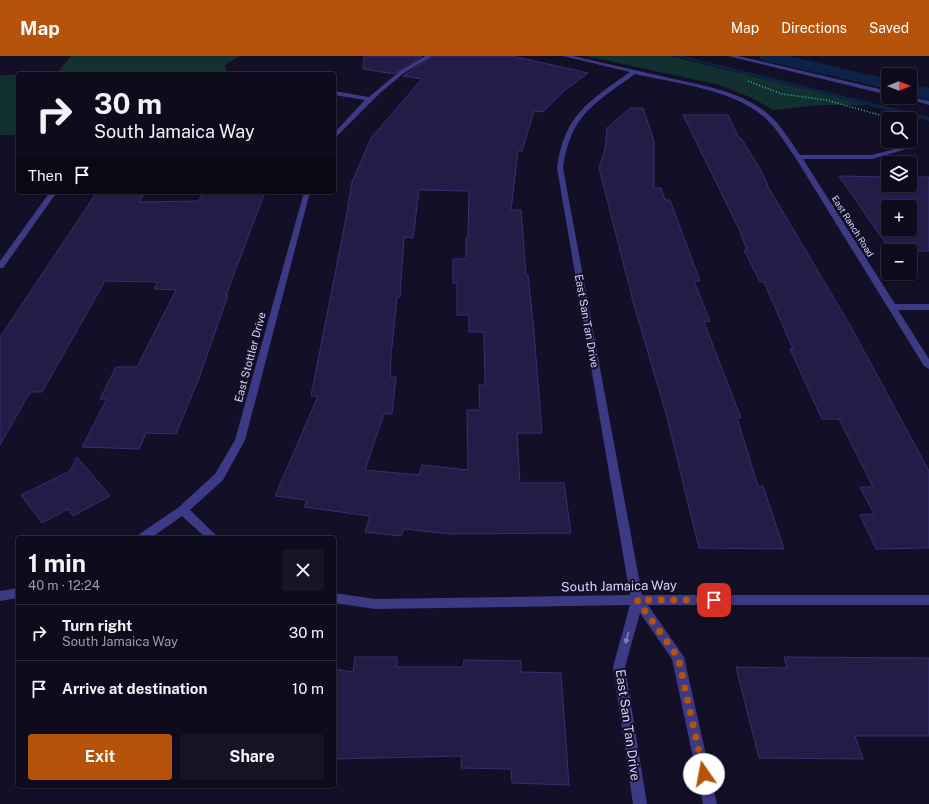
<!DOCTYPE html>
<html lang="en">
<head>
<meta charset="utf-8">
<style>
  body { margin:0; font-family:"Public Sans",sans-serif; background:#171425; color:#f1f3f6; height:100vh; display:flex; flex-direction:column; font-size:15px; white-space:nowrap }
  * { box-sizing:border-box; margin:0 }
  p { font-size:13px; color:#9b9ba3 }
  .icon { flex:none; width:22px; height:22px; fill:none; stroke:currentColor; stroke-width:2; stroke-linecap:round; stroke-linejoin:round }
  .map { position:relative; flex:1; overflow:hidden }
  .sheet { position:absolute; left:16px; top:480px; width:320px; height:252px; display:flex; flex-direction:column; background:#0e0b1c; border-radius:4px; box-shadow:0 1px 3px #0004,0 0 0 1px #2e2b3b }
  .sheet>* { flex:none }
  .banner { position:absolute; left:16px; top:16px; width:320px; height:122px; border-radius:4px; box-shadow:0 1px 3px #0004,0 0 0 1px #2e2b3b; background:#0e0b1c; color:#f1f3f6; overflow:hidden }
  .needle { width:26px; rotate:90deg }
  .controls { position:absolute; left:881px; top:12px; display:grid; gap:8px }
  .controls a { display:grid; place-items:center; width:36px; height:36px; border-radius:4px; background:#0e0b1c; box-shadow:0 1px 3px #0004,0 0 0 1px #2e2b3b; font-size:20px }
  .pin { position:absolute; display:grid; place-items:center; width:34px; height:34px; color:#fff; margin:-17px; border-radius:8px; box-shadow:0 2px 6px #0006 }
  .me { position:absolute; width:44px; margin:-22px; rotate:348deg; stroke-linejoin:round; filter:drop-shadow(0 0 3px #0008) }
  .turn { display:flex; align-items:center; gap:14px; height:84px; padding:0 12px; font-size:18px }
  .turn .icon { width:52px; height:52px; stroke-width:2.5 }
  .turn b { display:block; font-size:28px; line-height:34px }
  .then { display:flex; align-items:center; height:38px; padding:0 12px; background:#0003; gap:8px; font-size:15px }
  .round { display:grid; place-items:center; flex:none; width:42px; height:42px; border-radius:4px; background:#171425 }
  .summary { display:flex; align-items:center; justify-content:space-between; height:68px; padding:0 12px }
  h1 { font-size:24px; font-weight:700; line-height:30px }
  .action { display:flex; gap:8px; margin-top:auto; padding:8px 12px }
  .action a { flex:1; height:46px; border-radius:4px; background:#b45309; color:#fff; font-size:16px; font-weight:700; line-height:46px; text-align:center }
  .action a+a { background:#171425; color:#f1f3f6 }
  ul { padding:0; list-style:none }
  li { display:flex; align-items:center; gap:12px; height:56px; padding:0 12px; border-top:1px solid #2e2b3b }
  li div { flex:1 }
  li b { display:block; font-size:15px }
  li em { font-style:normal }
  header { display:flex; align-items:center; gap:24px; box-sizing:border-box; height:56px; padding:0 20px; background:#b45309; color:#fff }
  header strong { font-size:19px }
  nav { display:flex; gap:22px; margin-inline-start:auto; font-size:14px }
  .map>svg:first-child { display:block }
</style>
</head>
<body>
<header>
<strong>Map</strong>
<nav><a>Map</a><a>Directions</a><a>Saved</a></nav>
</header>
<div class="map">
<svg width="929" height="748" viewBox="0 0 929 748">
  <rect width="100%" height="100%" fill="#130f26"/>
  <path fill="#12302f" d="M 71,0 L 240,0 L 225,9 L 227,16 L 220,18 L 56,18 Z
    M 586,0 L 671,0 L 870,49 L 822,49 L 773,54 L 752,42 L 720,29 Z
    M 0,19 L 18,19 L 18,79 L 0,79 Z"/>
  <g fill="none" stroke-linecap="round" stroke-linejoin="round">
    <path fill="#0c2248" fill-rule="evenodd" d="M 675,0 L 683,0 L 929,61 L 929,65 Z"/>
    <path fill="#0c2248" fill-rule="evenodd" d="M 759,0 L 789,0 L 888,23 L 888,33 L 761,4 Z
      M 910,29 L 929,32 L 929,44 L 910,39 Z"/>
  </g>
  <path fill="#241b47" stroke="#3b2d73" fill-rule="evenodd" d="M 364,0 L 422,0 L 394,18 L 363,13 Z
    M 433,0 L 512,0 L 588,17 L 565,34 L 543,56 L 534,55 L 522,95 L 518,95 L 511,154 L 521,154 L 526,219 L 528,219 L 534,276 L 542,377 L 517,377 L 520,427 L 564,427 L 571,477 L 450,478 L 404,473 L 401,480 L 365,476 L 370,460 L 304,451 L 307,444 L 275,440 L 318,340 L 311,340 L 347,157 L 352,126 L 371,82 L 422,23 L 403,20 ZM 419,134 L 469,135 L 468,182 L 466,182 L 466,203 L 453,203 L 453,227 L 457,227 L 457,259 L 469,259 L 469,276 L 484,276 L 485,329 L 479,329 L 480,354 L 467,354 L 468,414 L 422,409 L 419,419 L 365,414 L 384,358 L 392,358 L 396,321 L 390,321 L 391,300 L 397,241 L 400,241 L 404,181 L 413,182 Z
    M 630,52 L 643,52 L 654,85 L 654,132 L 661,132 L 665,144 L 670,144 L 700,225 L 694,225 L 710,265 L 704,266 L 741,362 L 737,362 L 758,430 L 763,430 L 784,493 L 699,492 L 667,361 L 634,249 L 599,112 L 605,93 L 607,72 Z
    M 683,59 L 728,59 L 739,82 L 741,82 L 760,113 L 768,129 L 767,129 L 851,271 L 929,415 L 929,492 L 876,493 L 860,459 L 874,458 L 860,431 L 873,431 L 839,363 L 822,363 L 790,293 L 793,293 L 764,226 L 760,226 L 744,194 L 747,194 L 740,175 Z
    M 839,120 L 888,121 L 888,129 L 910,129 L 910,121 L 929,121 L 929,195 L 891,195 ZM 888,151 L 910,151 L 910,173 L 888,173 Z
    M 97,136 L 145,136 L 139,146 L 199,145 L 203,136 L 265,136 L 226,239 L 228,239 L 199,322 L 176,378 L 146,377 L 139,393 L 82,391 L 107,343 L 100,343 L 116,311 L 137,311 L 176,234 L 154,233 L 158,226 L 105,225 L 42,336 L 30,336 L 0,389 L 0,281 Z
    M 77,401 L 110,440 L 73,460 L 68,453 L 42,467 L 21,439 L 70,415 Z
    M 355,601 L 397,601 L 397,611 L 463,611 L 464,604 L 521,605 L 521,616 L 561,617 L 569,729 L 512,727 L 511,713 L 461,712 L 462,700 L 334,703 L 334,613 L 353,616 Z
    M 784,601 L 929,602 L 929,680 L 855,680 L 863,703 L 759,702 L 736,611 L 787,612 Z"/>
  <g fill="none" stroke-linecap="round" stroke-linejoin="round">
    <path stroke="#2fb8b0" stroke-width="1.5" stroke-dasharray="1 2" stroke-linecap="butt" d="M 748,25 L 782,38 L 826,44 L 894,63"/>
    <path fill="#3d3a85" fill-rule="evenodd" d="M 425,0 L 432,0 L 404,17 L 380,37 L 334,83 L 334,77 L 365,44 L 334,39 L 334,35 L 369,41 L 400,15 Z
      M 563,0 L 573,0 C 604,7 634,14 665,21 C 699,29 740,34 768,58 C 781,69 790,85 800,99 L 872,99 L 914,88 L 917,90 L 872,103 L 803,103 L 895,248 L 929,248 L 929,254 L 898,254 L 929,303 L 929,313 L 924,310 L 795,101 C 785,87 776,71 763,60 C 730,33 675,27 635,18 C 595,47 570,59 563,112 L 642,539 L 929,539 L 929,549 L 648,549 L 684,601 L 717,748 L 703,748 L 672,603 L 640,557 L 625,611 L 647,748 L 633,748 L 613,611 L 630,549 L 375,553 L 334,547 L 334,537 L 375,543 L 630,539 L 557,112 C 564,59 589,45 630,16 Z
      M 728,0 L 738,0 L 888,35 L 888,39 Z
      M 902,41 L 910,41 L 929,45 L 929,49 Z
      M 50,136 L 57,136 L 3,212 L 0,212 L 0,205 Z
      M 304,136 L 310,136 L 245,384 L 223,424 L 190,454 L 219,482 L 206,482 L 182,460 L 151,482 L 136,482 L 138,479 L 179,451 L 215,418 L 235,384 Z
      M 18,532 L 18,542 L 0,545 L 0,535 Z"/>
  </g>
  <defs><path id="oneway-solid" d="M-6-.8H1V-3.2L6.5 0L1 3.2V.8H-6Z"/></defs>
  <use fill="#837fbc" href="#oneway-solid" transform="translate(627 582) rotate(105)"/>
  <g fill="none" stroke-linecap="round" stroke-linejoin="round">
    <path stroke="#b45309" stroke-width="7" stroke-dasharray="0 12.6" d="M 704,718 L 678,601 L 637,544 L 714,544"/>
  </g>
  <g text-anchor="middle" dominant-baseline="central" stroke-width="4" stroke-linejoin="round" paint-order="stroke">
    <g font-size="9" fill="#d9d4ff" stroke="#130f26">
      <text transform="translate(853 170) rotate(58)">East Ranch Road</text>
    </g>
    <g font-size="11" fill="#d9d4ff" stroke="#130f26">
      <text transform="translate(587 265) rotate(80)">East San Tan Drive</text>
      <text transform="translate(250 301) rotate(-75)">East Stottler Drive</text>
    </g>
    <g font-size="13" fill="#d9d4ff" stroke="#130f26">
      <text transform="translate(619 530) rotate(-1)">South Jamaica Way</text>
      <text transform="translate(628 669) rotate(82)">East San Tan Drive</text>
    </g>
  </g>
</svg>
<div class="controls">
<a><svg class="needle" viewBox="-14 -14 28 28"><path d="M0-13l5 13h-10z" fill="#e53935"/><path d="M0 13l5-13h-10z" fill="#9b9ba3"/></svg></a>
<a><svg class="icon" aria-label="search" viewBox="0 0 24 24"><circle cx="10" cy="10" r="6"/><path d="M15 15l6 6"/></svg></a>
<a><svg class="icon" aria-label="layers" viewBox="0 0 24 24"><path d="M12 4l9 5-9 5-9-5zM3 14l9 5 9-5"/></svg></a>
<a>+</a>
<a>−</a>
</div>
<div class="pin" style="left:714px;top:544px;background:#d93025"><svg class="icon" aria-label="arrive" viewBox="0 0 24 24"><path d="M6 21V4h12l-3 4 3 4H6"/></svg></div>
<svg class="me" style="left:704px;top:718px" viewBox="-20 -20 40 40"><circle r="19" fill="#fff"/><path d="M0-13L10 11 0 6-10 11z" fill="#b45309"/></svg>
<div class="banner">
<div class="turn"><svg class="icon" aria-label="right" viewBox="0 0 24 24"><path d="M7 20v-9h11M14 6l5 5-5 5"/></svg><div><b>30 m</b>South Jamaica Way</div></div>
<div class="then">Then<svg class="icon" aria-label="arrive" viewBox="0 0 24 24"><path d="M6 21V4h12l-3 4 3 4H6"/></svg></div>
</div>
<section class="sheet">
<div class="summary"><div><h1>1 min</h1><p>40 m · 12:24</p></div><a class="round"><svg class="icon" aria-label="close" viewBox="0 0 24 24"><path d="M6 6l12 12M18 6L6 18"/></svg></a></div>
<ul>
<li><svg class="icon" aria-label="right" viewBox="0 0 24 24"><path d="M7 20v-9h11M14 6l5 5-5 5"/></svg><div><b>Turn right</b><p>South Jamaica Way</p></div><em>30 m</em></li>
<li><svg class="icon" aria-label="arrive" viewBox="0 0 24 24"><path d="M6 21V4h12l-3 4 3 4H6"/></svg><div><b>Arrive at destination</b></div><em>10 m</em></li>
</ul>
<div class="action"><a>Exit</a><a>Share</a></div>
</section>
</div>
</body>
</html>
